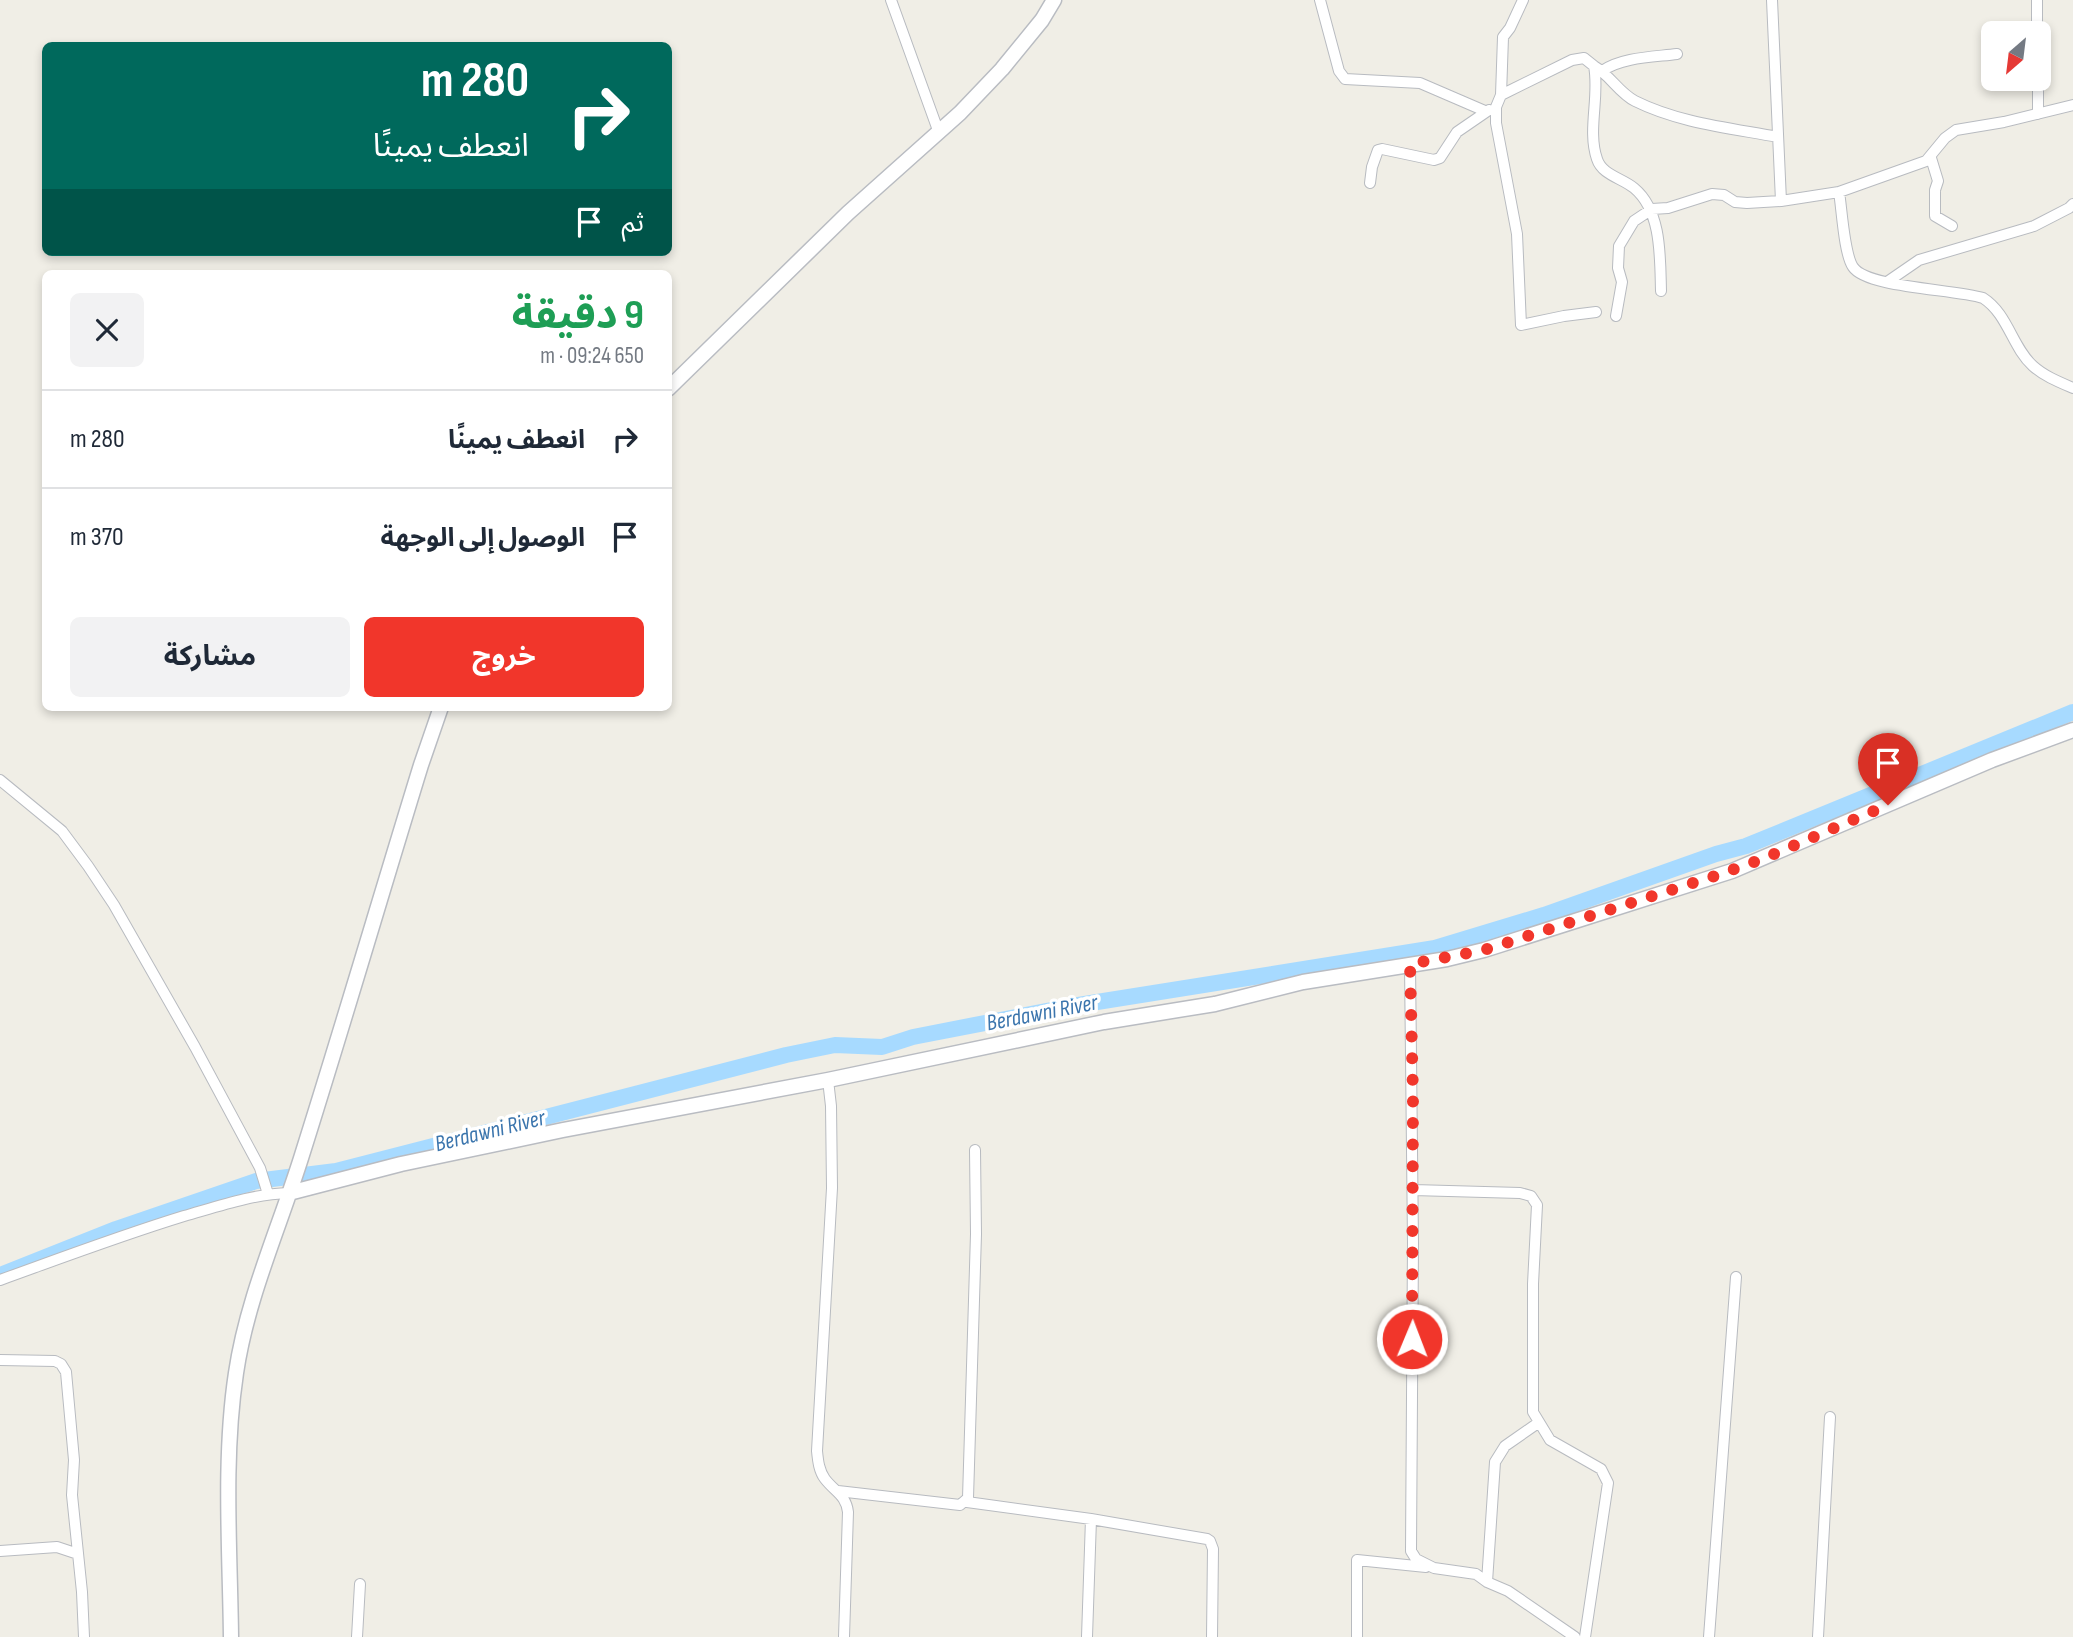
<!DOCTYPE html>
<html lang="ar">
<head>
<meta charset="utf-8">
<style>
  body { margin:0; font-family:"Sofia Sans Condensed","Noto Sans Arabic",sans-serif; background:#f2f2f3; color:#1f2937; direction:rtl; height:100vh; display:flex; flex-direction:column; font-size:26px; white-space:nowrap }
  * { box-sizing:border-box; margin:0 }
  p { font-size:23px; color:#747a83 }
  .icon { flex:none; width:38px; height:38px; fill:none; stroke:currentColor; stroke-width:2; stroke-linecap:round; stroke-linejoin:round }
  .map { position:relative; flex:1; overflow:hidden; direction:ltr }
  .side { position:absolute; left:42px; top:270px; width:630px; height:441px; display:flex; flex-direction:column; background:#fff; border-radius:10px; box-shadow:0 4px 10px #0003; direction:rtl }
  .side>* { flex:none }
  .guide { position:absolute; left:42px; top:42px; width:630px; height:214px; border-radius:10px; box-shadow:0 4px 10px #0003; direction:rtl; background:#00695c; color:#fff; overflow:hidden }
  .needle { width:46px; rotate:208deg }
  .controls { position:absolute; left:1981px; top:21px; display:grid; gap:14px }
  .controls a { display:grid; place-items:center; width:70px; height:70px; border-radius:10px; background:#fff; box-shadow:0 4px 10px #0003; font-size:35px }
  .pin { position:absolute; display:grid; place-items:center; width:60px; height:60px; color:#fff; margin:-72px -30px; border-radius:50% 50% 50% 0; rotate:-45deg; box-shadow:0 0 7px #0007 }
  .pin .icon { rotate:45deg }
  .me { position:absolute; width:77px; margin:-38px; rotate:1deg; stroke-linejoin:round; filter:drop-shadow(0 0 5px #0008) }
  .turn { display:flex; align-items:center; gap:24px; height:147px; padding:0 28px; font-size:32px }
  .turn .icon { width:91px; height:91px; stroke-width:2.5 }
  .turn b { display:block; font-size:49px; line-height:60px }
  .then { display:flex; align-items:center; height:66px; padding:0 28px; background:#0003; gap:14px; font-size:26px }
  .round { display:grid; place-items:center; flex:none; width:74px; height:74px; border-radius:10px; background:#f2f2f3 }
  .overview { display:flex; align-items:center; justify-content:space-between; height:119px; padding:0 28px }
  h1 { font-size:42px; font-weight:700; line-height:52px; color:#1e9e55 }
  .button { display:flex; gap:14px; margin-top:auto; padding:14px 28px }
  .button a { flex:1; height:80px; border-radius:10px; background:#f1362b; color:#fff; font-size:28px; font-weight:700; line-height:80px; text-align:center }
  .button a+a { background:#f2f2f3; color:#1f2937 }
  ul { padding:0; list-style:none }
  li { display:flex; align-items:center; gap:21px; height:98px; padding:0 28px; border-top:2px solid #e0e1e3 }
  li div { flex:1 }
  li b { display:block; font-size:26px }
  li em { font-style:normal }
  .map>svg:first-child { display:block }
</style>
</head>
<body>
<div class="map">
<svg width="2073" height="1637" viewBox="0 0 2073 1637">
  <rect width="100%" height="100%" fill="#f0eee6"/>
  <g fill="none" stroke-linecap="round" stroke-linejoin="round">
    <path stroke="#a7daff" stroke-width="16" d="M 0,1275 L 116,1229 L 256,1181 L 336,1171 L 786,1055 L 835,1045 L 882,1047 L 913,1037 L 1072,1006 L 1435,948 L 1544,915 L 1716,854 L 1746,846 L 2073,712"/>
    <defs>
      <path id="street" d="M 891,0 L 939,133
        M 1320,0 L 1339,71 L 1345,79 L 1420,83 L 1485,111
        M 1772,0 L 1781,201
        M 2037,0 L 2037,33
        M 1594,66 C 1610,75 1619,93 1635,101 C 1679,123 1730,128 1778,137
        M 1602,71 C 1622,57 1654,57 1677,54
        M 2038,79 L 2038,114
        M 1501,95 L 1503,37 L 1510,28 L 1523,0
        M 1931,158 L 1938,181 L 1935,190 L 1935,216 L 1952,226
        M 1370,183 L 1372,167 L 1378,150 L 1382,149 L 1434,160 L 1440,158 L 1457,132 L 1489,110
        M 1839,192 C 1842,210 1844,254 1853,267 C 1867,288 1955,289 1983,298 C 2008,314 2012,347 2033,366 C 2044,376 2059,382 2073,388
        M 1887,282 L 1919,260 L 2034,226 L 2069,208 L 2073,204
        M 1596,312 L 1564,316 L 1521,325 L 1517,234 L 1496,123 L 1496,107 L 1501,95 L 1572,60 L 1584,58 L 1594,66 C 1600,96 1587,130 1597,159 C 1602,175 1622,178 1634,188 C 1662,211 1660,258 1661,291
        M 1616,316 L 1622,282 L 1618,268 L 1619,246 L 1634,221 L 1652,209 L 1668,208 L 1712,194 L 1724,195 L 1735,202 L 1747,203 L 1781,201 L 1839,192 L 1926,161 L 1945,138 L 1956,130 L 2004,122 L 2073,105
        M 0,780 L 62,831 L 88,866 L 114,905 L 195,1047 L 260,1168 L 268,1194
        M 1410,964 L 1413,1243 L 1411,1551 L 1416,1559 L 1434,1568 L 1476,1574 L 1487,1582 L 1508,1591 L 1575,1637
        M 828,1080 L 831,1106 L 832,1188 L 817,1451 C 818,1461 819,1471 825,1479 C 835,1492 846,1495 848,1512 L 844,1637
        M 1413,1190 L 1520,1193 L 1531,1196 L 1537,1205 L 1533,1284 L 1533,1412 L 1550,1440 L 1601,1469 L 1608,1483 L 1585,1637
        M 0,1280 C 61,1258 122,1235 184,1216 C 219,1206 253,1194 289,1193
        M 0,1360 L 55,1361 L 61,1364 L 66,1372 L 74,1460 L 72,1495 L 82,1592 L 84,1637
        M 838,1491 L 960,1505 L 968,1498 L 976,1234 L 975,1150
        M 967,1502 L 1091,1519 L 1207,1539 L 1210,1541 L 1213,1549 L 1212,1637
        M 0,1551 L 57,1547 L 78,1554
        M 1487,1582 L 1495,1462 L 1505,1446 L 1538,1423
        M 357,1637 L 360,1584
        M 1087,1637 L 1091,1519
        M 1357,1637 L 1357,1560 L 1426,1567
        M 1709,1637 L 1736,1277
        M 1818,1637 L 1830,1417"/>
      <path id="secondary" d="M 668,389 L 848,213 L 960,113 L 1002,69 L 1042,20 L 1054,0
        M 289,1193 L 401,1164 L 563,1130 L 828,1080 L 1104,1022 L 1215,1004 L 1303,982 L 1447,959 L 1484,950 L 1732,871 L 1992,760 L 2073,730
        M 231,1637 C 230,1550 223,1459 236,1373 C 247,1298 280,1226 302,1155 C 343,1025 381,895 421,765 L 441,707"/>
    </defs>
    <use href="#street" stroke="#b8bbc0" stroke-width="12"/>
    <use href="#secondary" stroke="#b9bcc2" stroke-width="17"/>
    <use href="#street" stroke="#fff" stroke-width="10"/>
    <use href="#secondary" stroke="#fff" stroke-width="14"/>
  </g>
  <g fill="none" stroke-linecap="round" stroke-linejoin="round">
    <path stroke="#f1362b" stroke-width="12" stroke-dasharray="0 21.6" d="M 1412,1339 L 1413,1095 L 1410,964 L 1484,950 L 1715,876 L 1760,860 L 1888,805"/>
  </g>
  <g text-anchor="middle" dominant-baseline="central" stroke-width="7" stroke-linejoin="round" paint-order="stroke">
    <g font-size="23" font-style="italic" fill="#3b75ad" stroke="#fff">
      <text transform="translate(1042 1013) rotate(-11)">Berdawni River</text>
      <text transform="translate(490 1131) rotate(-14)">Berdawni River</text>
    </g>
  </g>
</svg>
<div class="controls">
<a><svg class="needle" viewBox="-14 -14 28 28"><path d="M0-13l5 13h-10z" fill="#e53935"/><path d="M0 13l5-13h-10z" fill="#747a83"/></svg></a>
</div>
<div class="pin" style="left:1888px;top:805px;background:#d93025"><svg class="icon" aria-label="arrive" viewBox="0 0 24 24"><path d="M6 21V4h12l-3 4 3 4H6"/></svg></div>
<svg class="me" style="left:1412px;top:1339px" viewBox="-20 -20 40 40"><circle r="17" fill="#f1362b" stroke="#fff" stroke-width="3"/><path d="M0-11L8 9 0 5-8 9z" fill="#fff"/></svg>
<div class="guide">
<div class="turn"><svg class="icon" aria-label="right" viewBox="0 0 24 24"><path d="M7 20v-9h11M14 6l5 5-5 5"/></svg><div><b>280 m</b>انعطف يمينًا</div></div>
<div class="then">ثم<svg class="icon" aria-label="arrive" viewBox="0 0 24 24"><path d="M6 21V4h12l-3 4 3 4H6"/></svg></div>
</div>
<section class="side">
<div class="overview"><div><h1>9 دقيقة</h1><p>650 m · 09:24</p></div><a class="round"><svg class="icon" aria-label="close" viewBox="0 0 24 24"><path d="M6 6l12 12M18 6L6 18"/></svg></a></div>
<ul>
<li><svg class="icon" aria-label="right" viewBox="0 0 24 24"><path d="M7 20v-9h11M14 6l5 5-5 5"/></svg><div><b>انعطف يمينًا</b></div><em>280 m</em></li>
<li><svg class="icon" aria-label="arrive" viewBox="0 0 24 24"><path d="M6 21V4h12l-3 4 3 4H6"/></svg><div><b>الوصول إلى الوجهة</b></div><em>370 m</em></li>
</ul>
<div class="button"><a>خروج</a><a>مشاركة</a></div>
</section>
</div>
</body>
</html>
